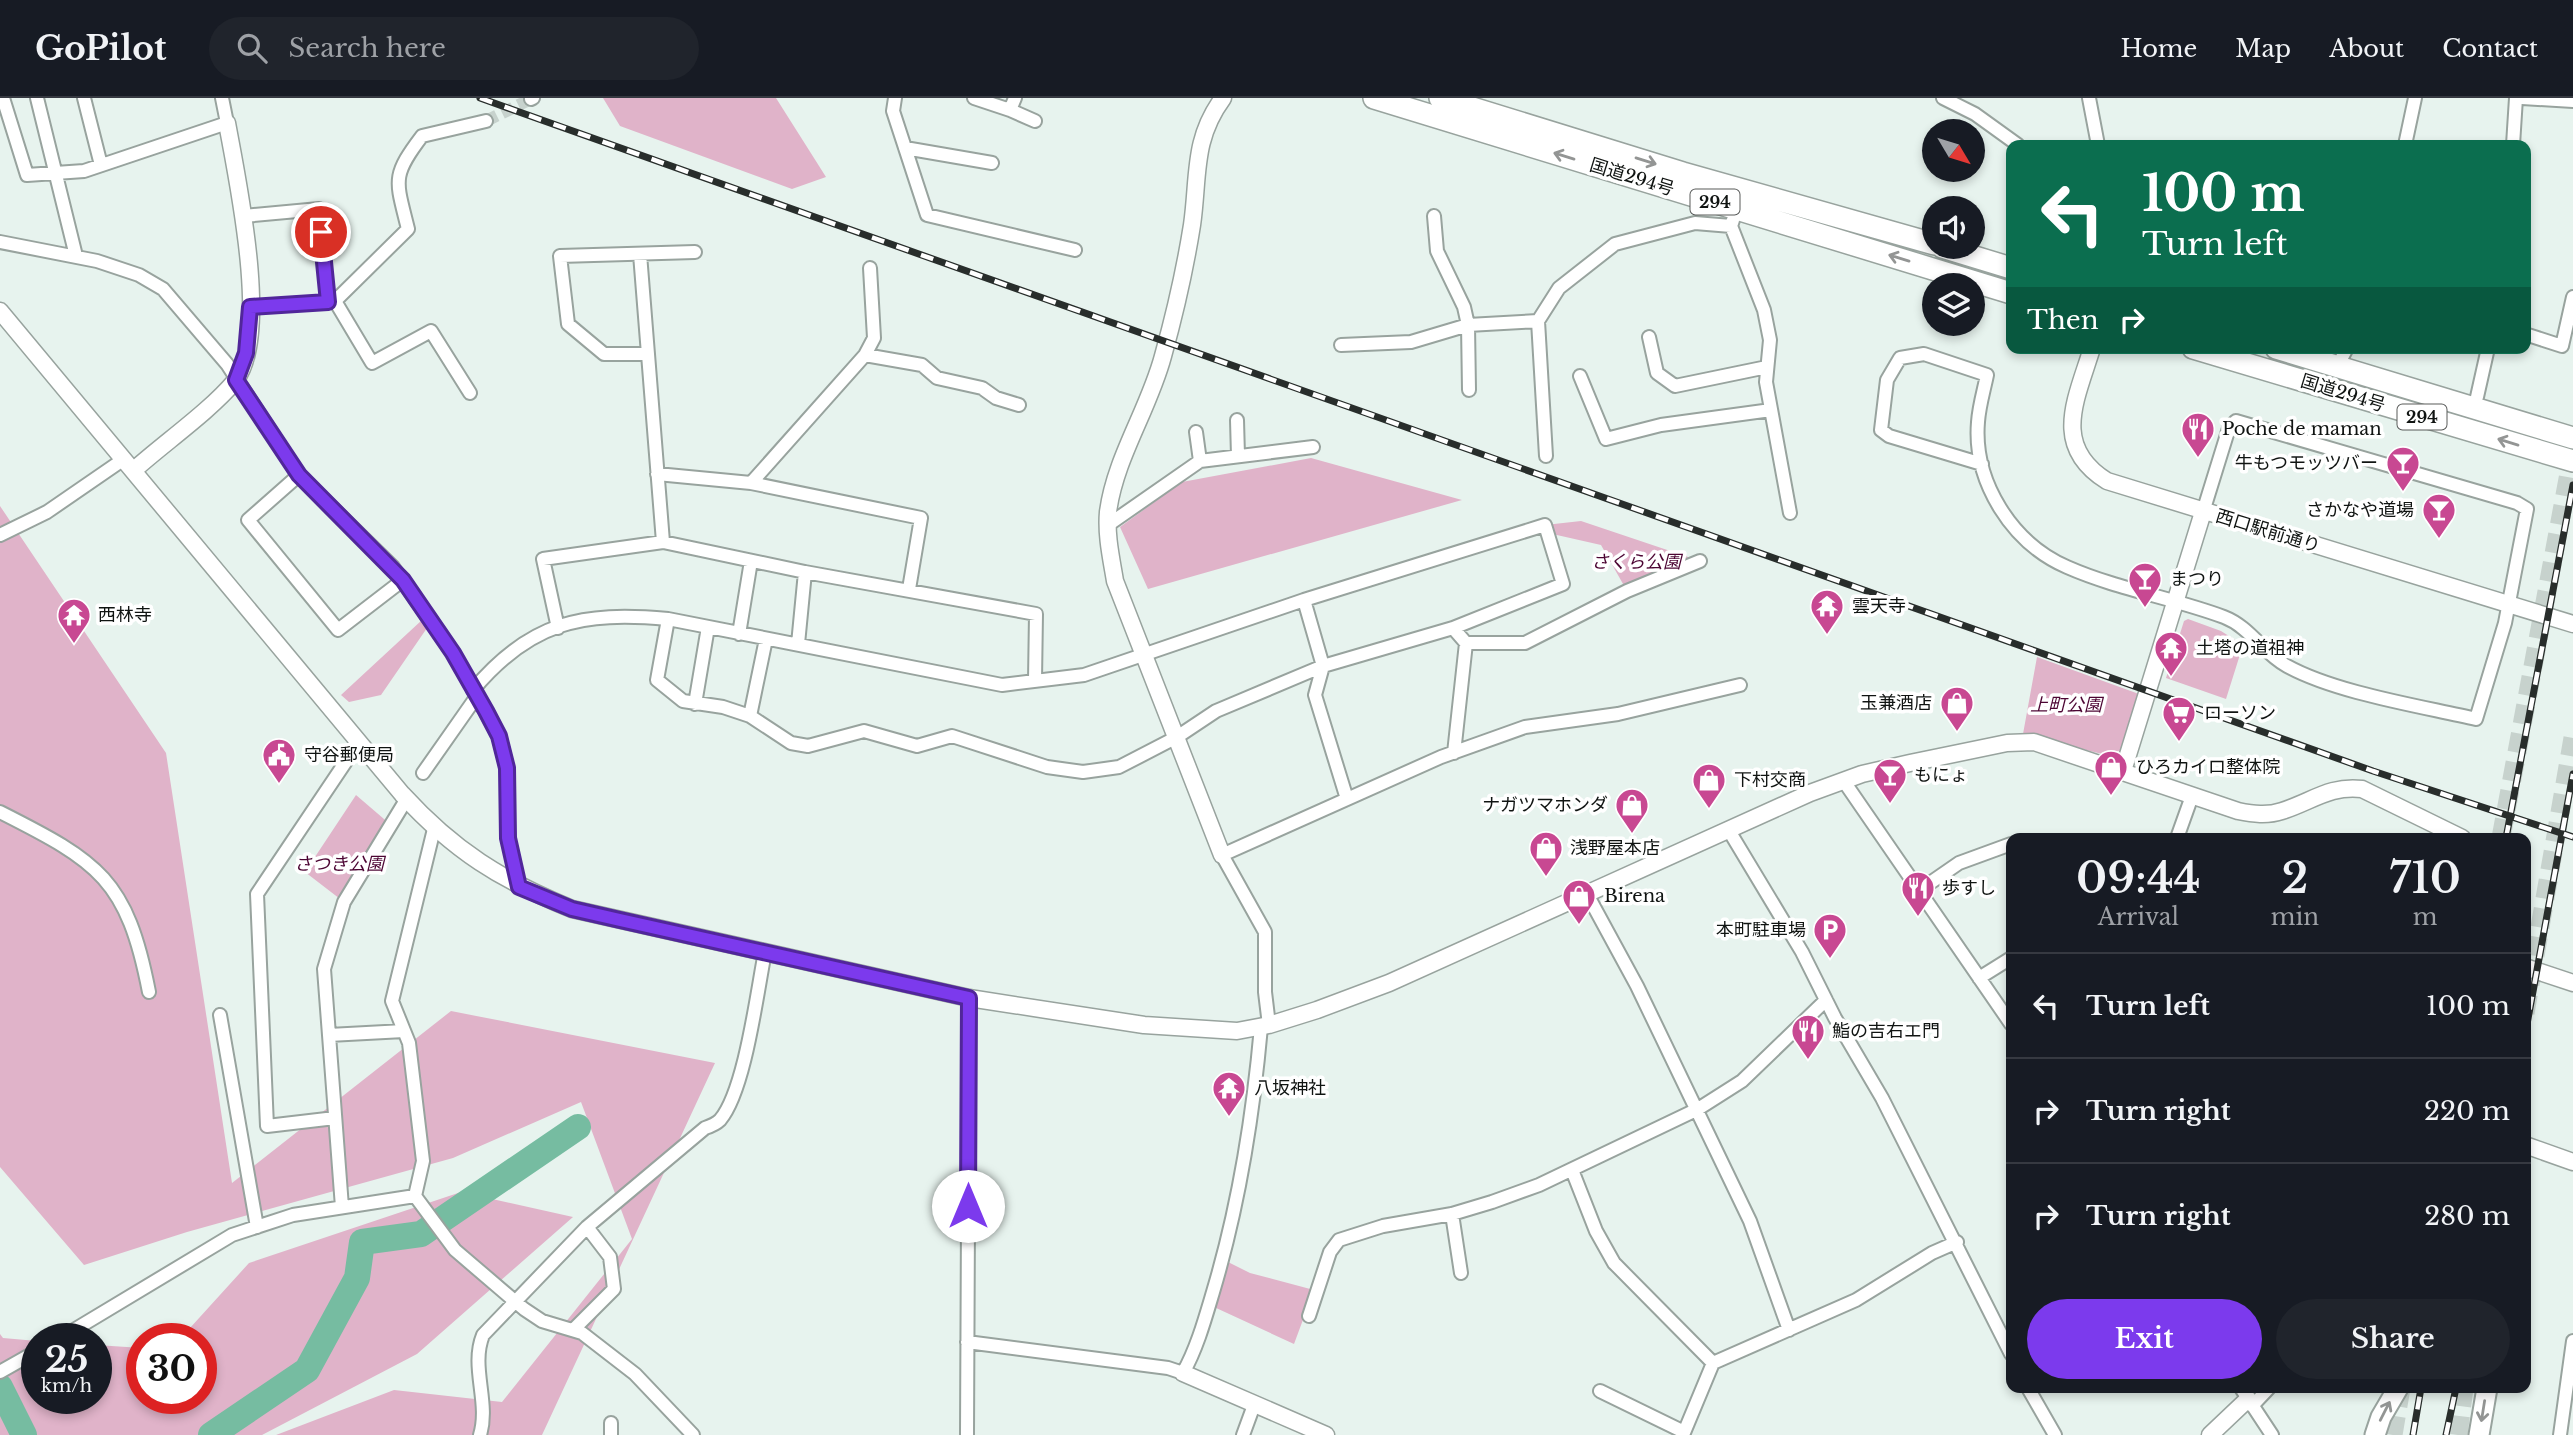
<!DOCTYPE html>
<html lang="en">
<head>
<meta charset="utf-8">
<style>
  body { margin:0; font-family:"Libre Baskerville","Noto Sans JP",serif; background:#20242c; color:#f1f3f6; height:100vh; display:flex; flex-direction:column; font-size:26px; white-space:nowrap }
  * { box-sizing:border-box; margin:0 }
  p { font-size:23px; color:#9ea1a6 }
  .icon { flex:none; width:38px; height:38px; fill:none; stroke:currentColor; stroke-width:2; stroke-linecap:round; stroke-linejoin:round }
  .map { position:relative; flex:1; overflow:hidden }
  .side { position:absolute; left:2006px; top:735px; width:525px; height:560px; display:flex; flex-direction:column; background:#171b24; border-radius:14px; box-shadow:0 4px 10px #0003 }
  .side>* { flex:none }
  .top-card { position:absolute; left:2006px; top:42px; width:525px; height:214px; border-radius:14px; box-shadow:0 4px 10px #0003; background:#0b6e4f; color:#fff; overflow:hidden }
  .needle { width:46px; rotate:128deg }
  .buttons { position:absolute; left:1922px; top:21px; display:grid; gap:14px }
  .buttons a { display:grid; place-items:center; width:63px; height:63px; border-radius:50%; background:#171b24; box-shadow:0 4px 10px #0003; font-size:35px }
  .speed { position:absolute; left:21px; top:1225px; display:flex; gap:14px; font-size:35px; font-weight:700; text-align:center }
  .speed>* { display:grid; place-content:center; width:91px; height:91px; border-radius:50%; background:#171b24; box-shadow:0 4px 10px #0003; line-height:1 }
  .speed small { font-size:18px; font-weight:400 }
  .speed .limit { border:10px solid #d22; background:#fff; color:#111 }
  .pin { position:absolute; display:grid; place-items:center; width:60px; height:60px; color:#fff; margin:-30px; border:4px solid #fff; border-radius:50%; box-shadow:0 2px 7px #0007 }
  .me { position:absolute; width:77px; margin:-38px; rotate:0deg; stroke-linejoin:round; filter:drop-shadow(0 0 5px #0008) }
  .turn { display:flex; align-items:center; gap:24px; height:147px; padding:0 21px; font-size:32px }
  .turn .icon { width:91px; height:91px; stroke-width:2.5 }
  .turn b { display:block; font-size:49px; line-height:60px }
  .then { display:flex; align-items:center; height:66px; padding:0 21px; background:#0003; gap:14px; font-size:26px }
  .eta { display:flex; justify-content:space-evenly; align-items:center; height:119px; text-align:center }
  .eta b { font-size:42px; font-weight:600; line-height:49px }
  .action { display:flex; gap:14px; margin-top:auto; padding:14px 21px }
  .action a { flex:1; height:80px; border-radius:42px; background:#7c3aed; color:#fff; font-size:28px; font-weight:600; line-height:80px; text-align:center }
  .action a+a { background:#20242c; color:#f1f3f6 }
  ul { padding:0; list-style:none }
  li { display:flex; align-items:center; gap:21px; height:105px; padding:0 21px; border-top:2px solid #363941 }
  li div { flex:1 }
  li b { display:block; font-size:26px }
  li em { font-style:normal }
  header { display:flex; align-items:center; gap:42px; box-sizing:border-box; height:98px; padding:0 35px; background:#171b24; border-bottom:2px solid #363941 }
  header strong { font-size:33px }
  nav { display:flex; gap:38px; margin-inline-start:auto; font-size:24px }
  .search { width:490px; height:63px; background:#20242c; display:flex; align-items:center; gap:18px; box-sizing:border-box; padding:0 24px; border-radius:38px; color:#9ea1a6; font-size:26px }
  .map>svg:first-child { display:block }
</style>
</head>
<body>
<header>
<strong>GoPilot</strong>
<div class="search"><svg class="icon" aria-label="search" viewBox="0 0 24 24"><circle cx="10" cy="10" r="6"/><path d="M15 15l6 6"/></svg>Search here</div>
<nav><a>Home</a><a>Map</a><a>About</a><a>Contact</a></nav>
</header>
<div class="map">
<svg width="2573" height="1337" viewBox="0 0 2573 1337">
  <rect width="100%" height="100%" fill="#e7f3ee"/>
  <path fill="#e0b3c9" d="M 603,0 L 776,0 L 826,79 L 792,91 L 620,28 Z
    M 1311,360 L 1462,402 L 1148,491 L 1120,429 L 1182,384 Z
    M 0,408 L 166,655 L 232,1085 L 451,913 L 715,965 L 542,1337 L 276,1337 L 394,1292 L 502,1304 L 632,1141 L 581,1004 L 453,1060 L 187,1134 L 84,1167 L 0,1069 Z
    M 1581,423 L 1700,463 L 1627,493 L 1601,447 L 1548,435 L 1545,427 Z
    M 2188,521 L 2221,533 L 2243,547 L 2226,601 L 2166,580 L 2184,523 Z
    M 422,522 L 427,530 L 381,597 L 349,604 L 341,597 Z
    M 2037,559 L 2139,596 L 2122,652 L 2106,657 L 2023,636 Z
    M 356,697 L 391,727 L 344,804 L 305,774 Z
    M 461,1094 L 573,1119 L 417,1256 L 262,1337 L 0,1337 L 0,1236 L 3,1240 L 37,1243 L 37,1300 L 96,1300 L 96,1247 L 142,1250 L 142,1300 L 201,1300 L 201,1241 L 180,1241 L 249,1165 Z
    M 1228,1164 L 1250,1175 L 1314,1192 L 1294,1246 L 1214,1209 Z"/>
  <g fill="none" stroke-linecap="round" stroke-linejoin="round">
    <path stroke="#76bca1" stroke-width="26" d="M 0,1289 L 24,1337
      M 211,1337 L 307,1272 L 357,1180 L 362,1144 L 421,1136 L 578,1029"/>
    <path stroke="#c7d2cd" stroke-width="12" stroke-dasharray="12 6" stroke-linecap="butt" d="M 486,23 L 531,1"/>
    <path stroke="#c7d2cd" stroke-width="19" stroke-dasharray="19 10" stroke-linecap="butt" d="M 2501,740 L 2573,354
      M 2525,915 L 2573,640
      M 2393,1337 L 2401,1290
      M 2458,1337 L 2464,1290"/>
    <defs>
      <path id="minor" d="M 3,0 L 27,77 L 84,73 L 227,25 L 222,0
        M 37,0 L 76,158
        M 84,0 L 101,67
        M 895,0 L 893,13 L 927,117 L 1075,152
        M 974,0 L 1010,12 L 1015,0
        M 1943,0 L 1975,16 L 2018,47
        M 2089,0 L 2098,47
        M 2522,0 L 2573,3
        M 531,1 L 533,0
        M 1010,12 L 1035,23
        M 2405,47 L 2415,0
        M 2513,47 L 2516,0
        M 905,50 L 992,65
        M 244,118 L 319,111 L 328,204
        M 1434,118 L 1437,153 L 1464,209 L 1468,227 L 1469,292
        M 1733,122 L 1731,128 L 1764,212 L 1770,242 L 1766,284 L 1790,415
        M 0,144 L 97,163 L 139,177 L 163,191 L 227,266 L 299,377 L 393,469 L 453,555 L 499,638 L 507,670 L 508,740 L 519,789
        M 640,156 L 663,444
        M 335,203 L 408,131 C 396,82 391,79 422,38 L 486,23
        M 250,209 L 335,203 L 372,265 L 431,233 L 470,295
        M 2525,236 L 2562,248 L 2573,199
        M 1649,239 L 1657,275 L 1675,288 L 1767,269
        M 1341,247 L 1411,244 L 1468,227 L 1538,223
        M 648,256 L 604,256 L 568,226 L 560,158 L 695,154
        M 865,257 L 922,267 L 937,280 L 982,290 L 996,300 L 1019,307
        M 2337,269 L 2347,250
        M 1580,278 L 1606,341 L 1661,327 L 1771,312
        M 2477,299 L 2488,250
        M 1237,322 L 1238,358
        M 1196,334 L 1200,363
        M 1546,358 L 1538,223 L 1559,190 L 1615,146 L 1695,125 L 1731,128
        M 1982,366 L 1889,338 L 1881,332 L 1887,282 L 1900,260 L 1924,256 L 1987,277 C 1984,292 1979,308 1978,324 C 1973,384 2012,445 2067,469 C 2117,491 2173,500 2224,519 C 2250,529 2263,555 2287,568 C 2336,595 2420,608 2476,621 L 2505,525 L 2527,411 L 2517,405 L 2236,323 L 2229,330 L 2203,414
        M 657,376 L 751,385 L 921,420 L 909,491
        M 299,377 L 248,422 L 338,532 L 403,482
        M 751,385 L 865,257 L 874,240 L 870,170
        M 1108,427 L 1200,363 L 1313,349
        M 0,437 L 47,414 L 124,361
        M 805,474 L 1036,516 L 1035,582
        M 1304,502 L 1323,568 L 1315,597 L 1347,701
        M 668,521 L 657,582 L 683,603 L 723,609 L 750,618
        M 558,530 L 543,461 L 663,444 L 805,474 L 798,546
        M 1453,530 L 1466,545 L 1454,655
        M 739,536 L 751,463
        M 1466,545 L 1525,545 L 1627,493 L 1700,463
        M 473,592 C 530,524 582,513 668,521 L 1002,587 L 1084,577 L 1304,502 L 1545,427 L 1563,486 L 1453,530 L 1323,568 L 1216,613 L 1177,639 L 1119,669 L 1083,674 L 1047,669 L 952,638 L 917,648 L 864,633 L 808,648 L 791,645 L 750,618 L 766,541
        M 695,606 L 708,529
        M 423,675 L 477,598
        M 1843,682 L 2011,926
        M 0,714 C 99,764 127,781 149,894
        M 1728,731 L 1802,854 L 1835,920 L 1882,1000 L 2011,1256
        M 2177,740 L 2192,698
        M 1917,794 L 1959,765 L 2011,746
        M 1587,796 L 1637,888 L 1750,1123 L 1789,1232
        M 1979,880 L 2011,860
        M 220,917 L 257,1129
        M 1269,927 L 1265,894 L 1265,834 L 1222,757 L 1441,659 L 1525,629 L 1618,616 L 1740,587
        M 329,937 L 404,933
        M 335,1020 L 267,1028 L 257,796 L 359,644
        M 1572,1072 L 1596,1133 L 1614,1165 L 1713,1265
        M 415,1098 L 423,1063 L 409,945 L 392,903 L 434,731
        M 342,1109 L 324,871 L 344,804 L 406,702
        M 1452,1116 L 1461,1175
        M 1309,1218 L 1330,1154 L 1339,1142 L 1383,1128 L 1452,1116 L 1492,1104 L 1539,1087 L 1698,1011 L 1742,983 L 1826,902
        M 573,1232 L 614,1191 L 610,1159 L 587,1129
        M 59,1241 L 232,1137 L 293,1117 L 415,1098 L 455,1152 L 524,1211 L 542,1223 L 582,1235 L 635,1276 L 693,1337
        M 967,1244 L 1168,1270 L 1183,1275 C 1197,1250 1205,1221 1213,1194 C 1239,1107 1253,1019 1261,929
        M 0,1274 L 37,1253
        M 2028,1290 L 2055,1337
        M 2241,1290 L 2272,1337
        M 1600,1293 L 1684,1334
        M 2252,1308 L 2269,1290
        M 611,1325 L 611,1337
        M 480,1337 C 490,1304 470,1269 483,1237 L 587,1129 L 705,1030 C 711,1028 716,1026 720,1022 C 745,993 757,894 765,854
        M 967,1337 L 969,900
        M 1243,1337 L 1254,1307
        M 1683,1337 L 1713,1265 L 1856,1202 L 1932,1155 L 1957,1144
        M 2560,1337 L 2573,1243"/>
      <path id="tertiary" d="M 0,213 L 402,696 C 454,753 501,782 572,811 L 969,900 L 1144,927 L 1237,933 L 1269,927 L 1317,912 L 1389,885 L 1810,695 L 1862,676 L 1910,665 L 2007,645 L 2034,644 L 2238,713 C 2253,716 2267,718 2282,713 C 2311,704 2330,687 2362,691 L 2462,740
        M 2092,250 C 2076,302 2051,348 2107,383 L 2573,526
        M 134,372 C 164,345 210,313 235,283 C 271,238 237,80 227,25
        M 2123,673 L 2203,414
        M 1222,757 L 1115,483 C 1111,459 1106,437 1108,414 C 1115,360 1149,311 1163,258 C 1175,215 1185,171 1192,127 C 1199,79 1192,42 1223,0
        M 2525,869 L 2573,885
        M 2525,1047 L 2573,1064
        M 1183,1275 L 1326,1337
        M 2210,1337 L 2248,1301"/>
      <path id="primary" d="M 2375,1337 L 2381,1319 L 2398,1290
        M 2479,1337 L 2487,1290"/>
      <path id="trunk" d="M 1374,0 L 2011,195
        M 1440,0 L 1683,75 L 1934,146
        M 1942,149 L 2011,170
        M 2193,250 L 2573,363
        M 2276,250 L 2573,340"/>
    </defs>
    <use href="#minor" stroke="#98a39e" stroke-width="16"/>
    <use href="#tertiary" stroke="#98a39e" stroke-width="19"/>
    <use href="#primary" stroke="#98a39e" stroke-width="23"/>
    <use href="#trunk" stroke="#98a39e" stroke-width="24"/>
    <use href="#minor" stroke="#fff" stroke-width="12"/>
    <use href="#tertiary" stroke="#fff" stroke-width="16"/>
    <use href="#primary" stroke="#fff" stroke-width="19"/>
    <use href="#trunk" stroke="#fff" stroke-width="21"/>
    <defs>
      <path id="rail" d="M 480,0 L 2373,673 L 2573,739
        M 2506,740 L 2573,387
        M 2525,937 L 2573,676
        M 2413,1337 L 2421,1290
        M 2446,1337 L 2456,1290"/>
    </defs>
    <use href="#rail" stroke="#282d2b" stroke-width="7"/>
    <use href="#rail" stroke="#fff" stroke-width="4.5" stroke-dasharray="13" stroke-linecap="butt"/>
  </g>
  <defs><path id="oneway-shaft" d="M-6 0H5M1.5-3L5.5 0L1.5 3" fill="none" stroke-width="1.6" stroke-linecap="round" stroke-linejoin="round" transform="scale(1.75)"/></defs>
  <g stroke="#939594">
    <use href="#oneway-shaft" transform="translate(1564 58) rotate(-163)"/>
    <use href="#oneway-shaft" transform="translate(1646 63) rotate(17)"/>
    <use href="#oneway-shaft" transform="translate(1899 160) rotate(-163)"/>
    <use href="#oneway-shaft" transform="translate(2508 344) rotate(-163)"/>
    <use href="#oneway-shaft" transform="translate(2385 1313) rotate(-63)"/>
    <use href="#oneway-shaft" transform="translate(2483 1313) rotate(99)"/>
  </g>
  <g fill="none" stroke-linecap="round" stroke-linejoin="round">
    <defs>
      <path id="route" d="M 321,134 L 328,204 L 250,209 L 246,255 L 236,282 L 299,377 L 403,482 L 453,555 L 486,613 L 499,638 L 507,670 L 508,740 L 519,789 L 572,811 L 620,822 L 969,900 L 968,1108"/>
    </defs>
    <use href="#route" stroke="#51269a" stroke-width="18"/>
    <use href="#route" stroke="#7c3aed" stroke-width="12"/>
  </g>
  <defs>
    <symbol id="restaurant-pin" viewBox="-11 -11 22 30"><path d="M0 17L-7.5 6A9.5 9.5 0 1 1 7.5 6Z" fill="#c84892" stroke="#fff"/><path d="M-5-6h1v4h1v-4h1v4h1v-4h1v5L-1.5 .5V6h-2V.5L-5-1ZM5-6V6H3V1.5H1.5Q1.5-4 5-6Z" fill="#fff"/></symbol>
    <symbol id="bar-pin" viewBox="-11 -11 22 30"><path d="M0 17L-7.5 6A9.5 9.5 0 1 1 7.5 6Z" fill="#c84892" stroke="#fff"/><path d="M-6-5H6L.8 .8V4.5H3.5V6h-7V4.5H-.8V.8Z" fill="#fff"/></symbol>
    <symbol id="temple-pin" viewBox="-11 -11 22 30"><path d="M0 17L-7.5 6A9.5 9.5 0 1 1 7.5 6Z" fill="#c84892" stroke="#fff"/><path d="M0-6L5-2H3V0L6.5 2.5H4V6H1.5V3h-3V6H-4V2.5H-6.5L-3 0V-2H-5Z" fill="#fff"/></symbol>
    <symbol id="shop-pin" viewBox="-11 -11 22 30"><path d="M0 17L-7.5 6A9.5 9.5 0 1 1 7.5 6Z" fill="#c84892" stroke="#fff"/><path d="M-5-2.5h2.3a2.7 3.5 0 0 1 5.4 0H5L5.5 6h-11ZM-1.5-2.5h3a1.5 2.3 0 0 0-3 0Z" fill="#fff"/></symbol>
    <symbol id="supermarket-pin" viewBox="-11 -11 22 30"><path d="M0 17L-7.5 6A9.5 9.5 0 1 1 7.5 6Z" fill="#c84892" stroke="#fff"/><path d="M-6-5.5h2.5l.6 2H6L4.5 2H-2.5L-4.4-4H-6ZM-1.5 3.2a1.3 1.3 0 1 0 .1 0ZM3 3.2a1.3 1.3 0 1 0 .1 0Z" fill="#fff"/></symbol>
    <symbol id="civic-pin" viewBox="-11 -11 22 30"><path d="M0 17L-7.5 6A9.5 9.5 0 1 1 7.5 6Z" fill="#c84892" stroke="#fff"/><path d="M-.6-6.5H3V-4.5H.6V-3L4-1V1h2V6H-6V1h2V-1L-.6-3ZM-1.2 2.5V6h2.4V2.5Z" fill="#fff"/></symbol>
    <symbol id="parking-pin" viewBox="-11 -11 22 30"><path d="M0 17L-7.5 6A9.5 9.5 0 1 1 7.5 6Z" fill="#c84892" stroke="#fff"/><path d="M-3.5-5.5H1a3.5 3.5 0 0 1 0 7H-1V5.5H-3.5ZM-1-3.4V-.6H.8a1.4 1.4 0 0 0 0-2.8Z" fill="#fff"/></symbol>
  </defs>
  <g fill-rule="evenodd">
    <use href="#restaurant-pin" x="2179" y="312" width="38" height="52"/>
    <use href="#bar-pin" x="2384" y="346" width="38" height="52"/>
    <use href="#bar-pin" x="2420" y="393" width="38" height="52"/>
    <use href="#bar-pin" x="2126" y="462" width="38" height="52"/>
    <use href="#temple-pin" x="1808" y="489" width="38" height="52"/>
    <use href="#temple-pin" x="55" y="498" width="38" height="52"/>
    <use href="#temple-pin" x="2152" y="531" width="38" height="52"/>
    <use href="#shop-pin" x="1938" y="586" width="38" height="52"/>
    <use href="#supermarket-pin" x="2160" y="596" width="38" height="52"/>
    <use href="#civic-pin" x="260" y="638" width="38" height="52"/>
    <use href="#shop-pin" x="2092" y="650" width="38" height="52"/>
    <use href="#bar-pin" x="1871" y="658" width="38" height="52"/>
    <use href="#shop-pin" x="1690" y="663" width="38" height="52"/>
    <use href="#shop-pin" x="1613" y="688" width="38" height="52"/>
    <use href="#shop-pin" x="1527" y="731" width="38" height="52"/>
    <use href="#restaurant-pin" x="1899" y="771" width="38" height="52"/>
    <use href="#shop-pin" x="1560" y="779" width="38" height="52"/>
    <use href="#parking-pin" x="1811" y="813" width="38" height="52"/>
    <use href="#restaurant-pin" x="1789" y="914" width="38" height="52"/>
    <use href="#temple-pin" x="1210" y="971" width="38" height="52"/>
  </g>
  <g text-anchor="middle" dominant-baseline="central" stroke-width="7" stroke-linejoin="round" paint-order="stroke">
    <g fill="#fff" stroke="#585a59" stroke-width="2">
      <rect x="1690.5" y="91.5" width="49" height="25" rx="5"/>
      <rect x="2397.5" y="306.5" width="49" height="25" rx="5"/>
    </g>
    <g font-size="16" font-weight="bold" fill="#101412">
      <text x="1715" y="104">294</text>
      <text x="2422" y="319">294</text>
    </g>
    <g font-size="18" fill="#101412" stroke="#fff">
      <text transform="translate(1632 79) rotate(17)">国道294号</text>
      <text transform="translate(2343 295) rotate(17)">国道294号</text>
      <text transform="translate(2268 433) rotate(17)">西口駅前通り</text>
    </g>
    <g font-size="18" fill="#101412" stroke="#fff" text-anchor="start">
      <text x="2222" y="331">Poche de maman</text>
      <text x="2378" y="365" text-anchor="end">牛もつモッツバー</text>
      <text x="2414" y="412" text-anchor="end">さかなや道場</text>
      <text x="2170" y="481">まつり</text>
      <text x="1852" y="508">雲天寺</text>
      <text x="98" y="517">西林寺</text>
      <text x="2196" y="550">土塔の道祖神</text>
      <text x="1932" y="605" text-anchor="end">玉兼酒店</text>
      <text x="2204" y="615">ローソン</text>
      <text x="304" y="657">守谷郵便局</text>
      <text x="2136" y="669">ひろカイロ整体院</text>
      <text x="1914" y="677">もにょ</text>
      <text x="1734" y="682">下村交商</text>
      <text x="1608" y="707" text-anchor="end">ナガツマホンダ</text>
      <text x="1570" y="750">浅野屋本店</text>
      <text x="1942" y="790">歩すし</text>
      <text x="1604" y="798">Birena</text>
      <text x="1806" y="832" text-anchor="end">本町駐車場</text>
      <text x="1832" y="933">鮨の吉右エ門</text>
      <text x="1254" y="990">八坂神社</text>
    </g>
    <g font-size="18" font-style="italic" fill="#4c0533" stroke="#fff">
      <text x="1636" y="464">さくら公園</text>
      <text x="2066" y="607">上町公園</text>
      <text x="339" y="766">さつき公園</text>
    </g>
  </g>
</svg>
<div class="buttons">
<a><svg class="needle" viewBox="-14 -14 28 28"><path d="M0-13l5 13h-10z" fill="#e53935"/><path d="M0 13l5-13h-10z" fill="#9ea1a6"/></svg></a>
<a><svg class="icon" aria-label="sound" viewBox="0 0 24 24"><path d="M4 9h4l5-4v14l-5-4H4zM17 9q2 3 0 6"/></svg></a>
<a><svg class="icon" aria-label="layers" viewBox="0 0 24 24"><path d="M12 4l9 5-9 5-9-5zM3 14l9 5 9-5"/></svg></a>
</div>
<div class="speed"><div>25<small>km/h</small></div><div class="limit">30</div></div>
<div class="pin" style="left:321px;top:134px;background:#d93025"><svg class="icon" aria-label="arrive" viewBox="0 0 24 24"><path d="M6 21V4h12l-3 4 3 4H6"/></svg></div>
<svg class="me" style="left:968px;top:1108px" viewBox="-20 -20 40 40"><circle r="19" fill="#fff"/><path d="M0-13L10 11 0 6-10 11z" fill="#7c3aed"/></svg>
<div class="top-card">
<div class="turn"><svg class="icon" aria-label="left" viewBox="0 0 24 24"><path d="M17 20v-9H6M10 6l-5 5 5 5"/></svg><div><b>100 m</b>Turn left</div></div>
<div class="then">Then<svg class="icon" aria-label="right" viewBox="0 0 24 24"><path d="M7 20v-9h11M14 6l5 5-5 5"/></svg></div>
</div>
<section class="side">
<div class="eta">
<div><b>09:44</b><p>Arrival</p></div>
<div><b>2</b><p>min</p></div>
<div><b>710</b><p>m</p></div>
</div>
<ul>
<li><svg class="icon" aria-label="left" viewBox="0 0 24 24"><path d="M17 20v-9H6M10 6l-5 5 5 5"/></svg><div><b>Turn left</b></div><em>100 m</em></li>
<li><svg class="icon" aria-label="right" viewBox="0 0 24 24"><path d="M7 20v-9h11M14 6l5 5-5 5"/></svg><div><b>Turn right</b></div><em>220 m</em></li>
<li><svg class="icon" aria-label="right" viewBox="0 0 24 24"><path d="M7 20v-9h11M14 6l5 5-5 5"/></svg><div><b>Turn right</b></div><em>280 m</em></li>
</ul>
<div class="action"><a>Exit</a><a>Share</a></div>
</section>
</div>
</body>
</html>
